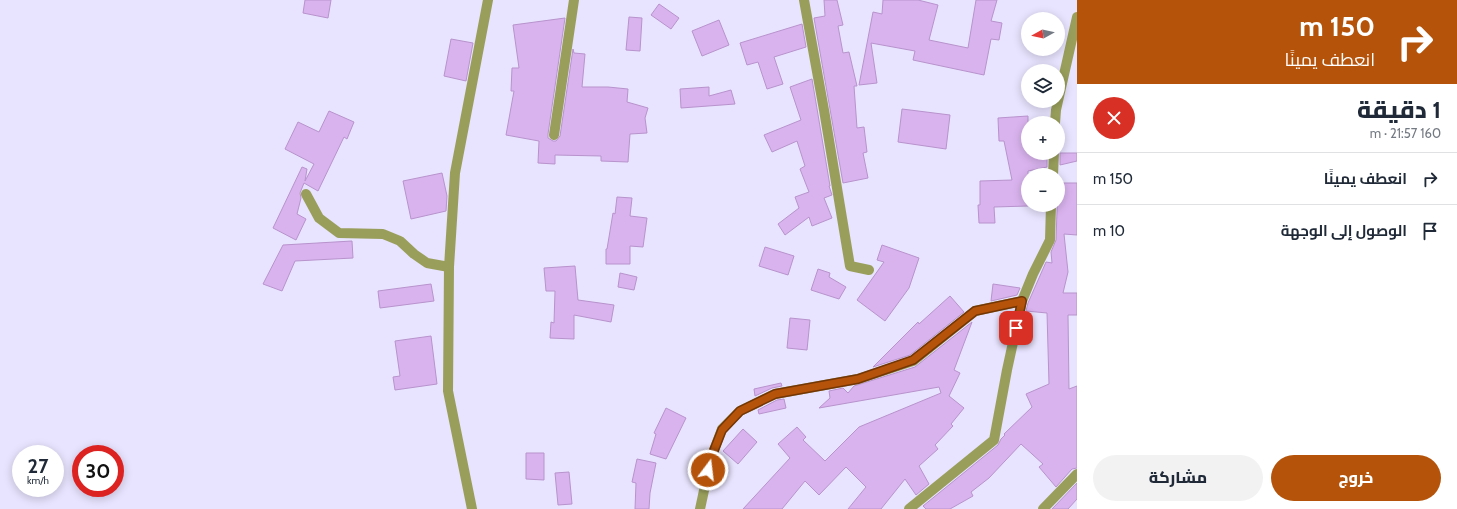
<!DOCTYPE html>
<html lang="ar">
<head>
<meta charset="utf-8">
<style>
  body { margin:0; font-family:Cabin,Cairo,sans-serif; background:#f2f2f3; color:#1f2937; direction:rtl; height:100vh; display:flex; flex-direction:column; font-size:15px; white-space:nowrap }
  * { box-sizing:border-box; margin:0 }
  p { font-size:13px; color:#747a83 }
  .icon { flex:none; width:22px; height:22px; fill:none; stroke:currentColor; stroke-width:2; stroke-linecap:round; stroke-linejoin:round }
  .map { position:relative; flex:1; overflow:hidden; direction:ltr }
  .panel { display:flex; flex-direction:column; background:#fff; width:380px }
  .panel>* { flex:none }
  .banner { background:#b45309; color:#fff; overflow:hidden }
  .needle { width:26px; rotate:262deg }
  .buttons { position:absolute; left:1021px; top:12px; display:grid; gap:8px }
  .buttons a { display:grid; place-items:center; width:44px; height:44px; border-radius:50%; background:#fff; box-shadow:0 2px 10px #0003; font-size:20px }
  .speed { position:absolute; left:12px; top:445px; display:flex; gap:8px; font-size:20px; font-weight:700; text-align:center }
  .speed>* { display:grid; place-content:center; width:52px; height:52px; border-radius:50%; background:#fff; box-shadow:0 2px 10px #0003; line-height:1 }
  .speed small { font-size:10px; font-weight:400 }
  .speed .limit { border:6px solid #d22; background:#fff; color:#111 }
  .pin { position:absolute; display:grid; place-items:center; width:34px; height:34px; color:#fff; margin:-17px; border-radius:8px; box-shadow:0 2px 6px #0006 }
  .me { position:absolute; width:44px; margin:-22px; rotate:15deg; stroke-linejoin:round; filter:drop-shadow(0 0 3px #0008) }
  .turn { display:flex; align-items:center; gap:14px; height:84px; padding:0 16px; font-size:18px }
  .turn .icon { width:52px; height:52px; stroke-width:2.5 }
  .turn b { display:block; font-size:28px; line-height:34px }
  .round { display:grid; place-items:center; flex:none; width:42px; height:42px; border-radius:21px; background:#f2f2f3 }
  .summary { display:flex; align-items:center; justify-content:space-between; height:68px; padding:0 16px }
  h1 { font-size:24px; font-weight:800; line-height:30px }
  .button { display:flex; gap:8px; margin-top:auto; padding:8px 16px }
  .button a { flex:1; height:46px; border-radius:24px; background:#b45309; color:#fff; font-size:16px; font-weight:800; line-height:46px; text-align:center }
  .button a+a { background:#f2f2f3; color:#1f2937 }
  ul { padding:0; list-style:none }
  li { display:flex; align-items:center; gap:12px; height:52px; padding:0 16px; border-top:1px solid #e0e1e3 }
  li div { flex:1 }
  li b { display:block; font-size:15px }
  li em { font-style:normal }
  main { display:flex; flex:1; min-height:0 }
  .map>svg:first-child { display:block }
</style>
</head>
<body>
<main>
<section class="panel">
<div class="banner">
<div class="turn"><svg class="icon" aria-label="right" viewBox="0 0 24 24"><path d="M7 20v-9h11M14 6l5 5-5 5"/></svg><div><b>150 m</b>انعطف يمينًا</div></div>
</div>
<div class="summary"><div><h1>1 دقيقة</h1><p>160 m · 21:57</p></div><a class="round" style="background:#d93025;color:#fff"><svg class="icon" aria-label="close" viewBox="0 0 24 24"><path d="M6 6l12 12M18 6L6 18"/></svg></a></div>
<ul>
<li><svg class="icon" aria-label="right" viewBox="0 0 24 24"><path d="M7 20v-9h11M14 6l5 5-5 5"/></svg><div><b>انعطف يمينًا</b></div><em>150 m</em></li>
<li><svg class="icon" aria-label="arrive" viewBox="0 0 24 24"><path d="M6 21V4h12l-3 4 3 4H6"/></svg><div><b>الوصول إلى الوجهة</b></div><em>10 m</em></li>
</ul>
<div class="button"><a>خروج</a><a>مشاركة</a></div>
</section>
<div class="map">
<svg width="1077" height="509" viewBox="0 0 1077 509">
  <rect width="100%" height="100%" fill="#e8e3fe"/>
  <path fill="#d9b3ee" stroke="#b893cd" d="M 305,0 L 331,0 L 328,18 L 303,13 Z
    M 824,0 L 837,0 L 843,25 L 838,26 L 843,53 L 849,52 L 857,86 L 854,86 L 857,128 L 864,127 L 867,152 L 863,153 L 868,178 L 843,183 L 814,18 L 825,16 Z
    M 883,0 L 918,0 L 938,5 L 929,40 L 968,48 L 976,0 L 997,0 L 991,21 L 1002,23 L 999,40 L 991,39 L 984,75 L 913,60 L 915,51 L 871,43 L 877,83 L 859,85 L 873,12 L 882,14 Z
    M 659,4 L 679,18 L 671,29 L 651,15 Z
    M 629,17 L 642,18 L 640,51 L 626,50 Z
    M 565,18 L 548,134 L 548,138 L 553,141 L 556,141 L 560,136 L 573,49 L 574,53 L 585,54 L 582,87 L 608,87 L 628,89 L 627,102 L 648,108 L 645,118 L 647,133 L 630,134 L 628,162 L 601,161 L 601,156 L 555,155 L 555,164 L 538,163 L 539,141 L 506,135 L 514,91 L 511,91 L 512,68 L 519,68 L 513,25 Z
    M 719,20 L 729,45 L 702,56 L 692,31 Z
    M 802,24 L 806,47 L 774,57 L 783,84 L 767,89 L 758,62 L 747,65 L 740,43 Z
    M 451,39 L 473,43 L 466,81 L 444,76 Z
    M 812,79 L 830,186 L 829,186 L 832,195 L 824,198 L 832,218 L 812,226 L 809,217 L 785,235 L 778,224 L 799,208 L 795,197 L 809,192 L 800,169 L 805,166 L 797,141 L 772,152 L 764,135 L 801,120 L 790,87 Z
    M 709,87 L 709,96 L 731,90 L 735,104 L 681,108 L 680,89 Z
    M 902,109 L 950,115 L 946,149 L 898,142 Z
    M 329,111 L 354,122 L 347,139 L 344,137 L 318,191 L 304,183 L 300,193 L 301,198 L 297,214 L 306,219 L 296,240 L 273,228 L 302,167 L 307,169 L 305,181 L 314,164 L 285,149 L 298,122 L 319,132 Z
    M 1028,116 L 1028,153 L 1047,153 L 1047,167 L 1028,171 L 1028,206 L 994,207 L 995,223 L 979,223 L 978,205 L 980,205 L 980,181 L 1012,180 L 1004,141 L 999,141 L 998,118 Z
    M 1060,153 L 1077,153 L 1077,161 L 1060,165 Z
    M 442,173 L 447,196 L 446,211 L 411,219 L 403,181 Z
    M 1058,183 L 1077,183 L 1077,235 L 1064,234 L 1068,272 L 1063,293 L 1077,293 L 1077,315 L 1068,315 L 1069,389 L 1077,386 L 1077,468 L 1072,469 L 1056,487 L 1039,467 L 1043,464 L 1021,444 L 989,478 L 971,492 L 973,496 L 950,509 L 926,509 L 923,506 L 998,445 L 1001,439 L 1005,435 L 1004,434 L 1032,407 L 1026,394 L 1049,384 L 1047,313 L 1026,311 L 1028,303 L 1046,262 L 1052,263 L 1051,252 L 1056,240 Z
    M 617,197 L 632,198 L 630,216 L 647,218 L 643,247 L 630,246 L 630,264 L 606,264 L 606,249 L 607,249 L 613,213 L 615,214 Z
    M 352,241 L 353,258 L 295,261 L 282,291 L 263,284 L 283,245 Z
    M 882,245 L 919,258 L 909,288 L 885,321 L 857,300 L 884,262 L 877,260 Z
    M 765,247 L 794,256 L 788,275 L 759,266 Z
    M 575,266 L 578,300 L 614,305 L 611,322 L 574,315 L 574,339 L 550,338 L 551,322 L 554,323 L 555,291 L 546,291 L 544,268 Z
    M 818,269 L 830,273 L 829,277 L 846,287 L 839,299 L 811,290 Z
    M 620,273 L 637,277 L 634,290 L 618,287 Z
    M 431,284 L 434,301 L 380,308 L 378,291 Z
    M 993,284 L 1020,288 L 1017,295 L 991,301 Z
    M 950,296 L 964,312 L 910,355 L 873,367 L 918,322 L 919,324 Z
    M 790,318 L 810,320 L 807,350 L 787,348 Z
    M 972,322 L 954,370 L 960,373 L 949,396 L 964,408 L 951,424 L 953,426 L 935,445 L 938,449 L 919,466 L 929,484 L 916,495 L 905,479 L 881,509 L 848,509 L 866,487 L 846,467 L 819,495 L 805,481 L 782,509 L 743,509 L 790,458 L 778,444 L 797,427 L 806,437 L 803,440 L 825,461 L 859,427 L 941,393 L 939,387 L 819,408 L 830,398 L 829,391 L 843,388 L 848,393 L 854,386 L 915,367 Z
    M 431,336 L 437,384 L 395,390 L 393,377 L 400,376 L 395,341 Z
    M 781,383 L 782,386 L 772,388 L 755,396 L 754,389 Z
    M 784,399 L 786,408 L 759,414 L 758,410 L 777,400 Z
    M 666,408 L 686,418 L 666,459 L 650,454 L 656,434 L 654,433 Z
    M 743,429 L 757,442 L 738,464 L 723,451 Z
    M 526,453 L 544,453 L 544,480 L 526,479 Z
    M 637,459 L 656,463 L 650,493 L 649,509 L 635,509 L 636,483 L 632,482 Z
    M 569,472 L 572,504 L 558,505 L 555,473 Z
    M 1077,483 L 1077,499 L 1068,509 L 1052,509 Z"/>
  <g fill="none" stroke-linecap="round" stroke-linejoin="round">
    <path stroke="#999f5b" stroke-width="10" d="M 804,0 L 824,110 L 850,266 L 869,270
      M 1055,123 L 1056,110 L 1077,17
      M 554,135 L 574,0
      M 1053,175 L 1054,153
      M 306,194 L 319,218 L 339,233 L 383,234 L 400,241 L 414,254 L 427,263 L 449,267
      M 472,509 L 448,391 L 449,267 L 455,173 L 488,0
      M 700,509 L 711,458 L 722,429 L 740,411 L 775,394 L 858,379 L 913,361 L 975,311 L 1022,301
      M 909,509 L 994,440 L 1007,370 L 1022,301 L 1033,274 L 1050,240 L 1051,205
      M 1043,509 L 1077,474"/>
  </g>
  <g fill="none" stroke-linecap="round" stroke-linejoin="round">
    <defs>
      <path id="route" d="M 708,470 L 711,458 L 722,430 L 740,411 L 775,394 L 858,379 L 913,360 L 975,311 L 1022,301 L 1016,328"/>
    </defs>
    <use href="#route" stroke="#753606" stroke-width="10"/>
    <use href="#route" stroke="#b45309" stroke-width="7"/>
  </g>
</svg>
<div class="buttons">
<a><svg class="needle" viewBox="-14 -14 28 28"><path d="M0-13l5 13h-10z" fill="#e53935"/><path d="M0 13l5-13h-10z" fill="#747a83"/></svg></a>
<a><svg class="icon" aria-label="layers" viewBox="0 0 24 24"><path d="M12 4l9 5-9 5-9-5zM3 14l9 5 9-5"/></svg></a>
<a>+</a>
<a>−</a>
</div>
<div class="speed"><div>27<small>km/h</small></div><div class="limit">30</div></div>
<div class="pin" style="left:1016px;top:328px;background:#d93025"><svg class="icon" aria-label="arrive" viewBox="0 0 24 24"><path d="M6 21V4h12l-3 4 3 4H6"/></svg></div>
<svg class="me" style="left:708px;top:470px" viewBox="-20 -20 40 40"><circle r="17" fill="#b45309" stroke="#fff" stroke-width="3"/><path d="M0-11L8 9 0 5-8 9z" fill="#fff"/></svg>
</div>
</main>
</body>
</html>
